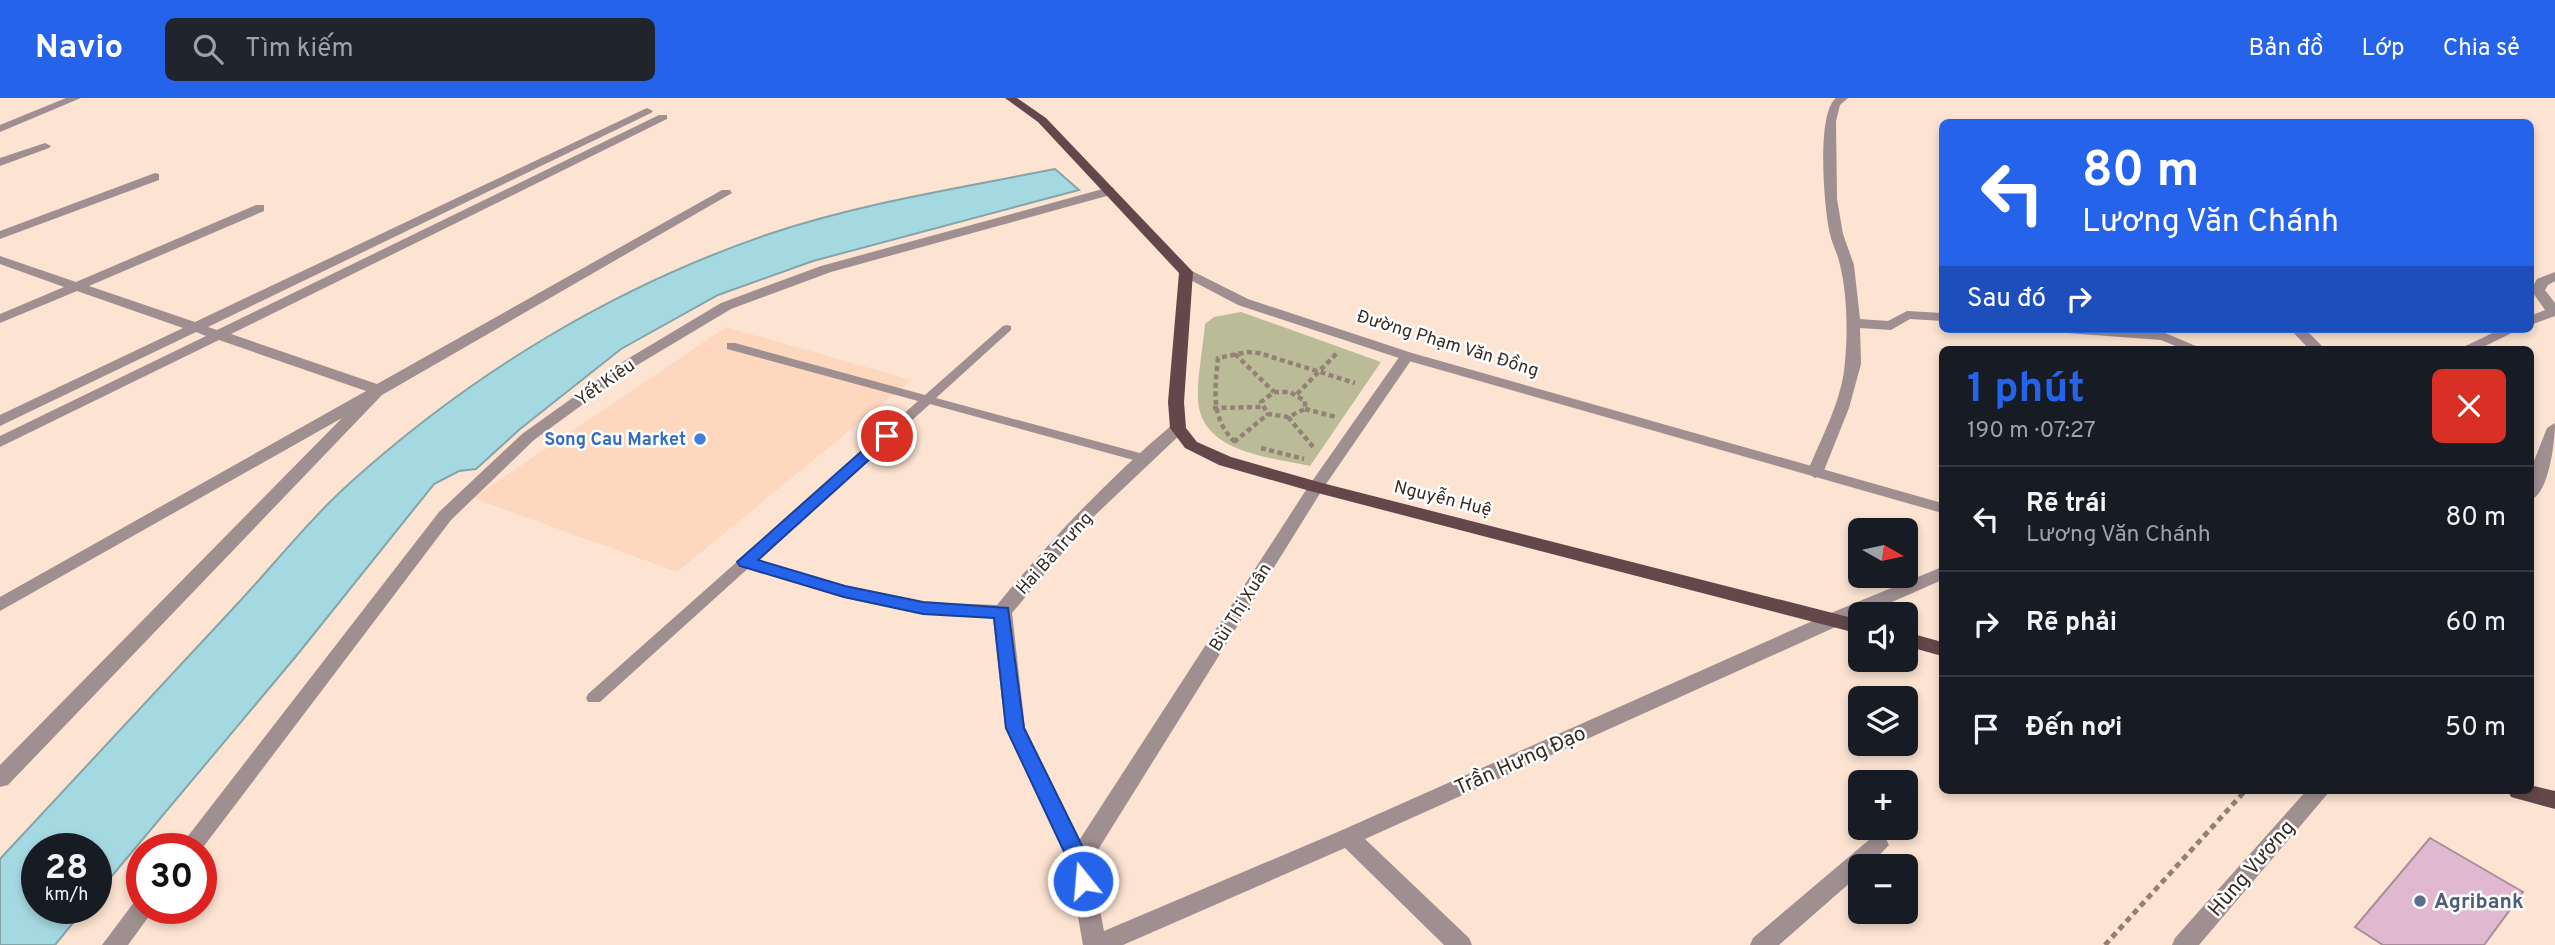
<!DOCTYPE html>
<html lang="vi">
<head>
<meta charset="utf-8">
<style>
	:root { --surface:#171b24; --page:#20242c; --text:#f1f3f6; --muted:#9ea1a6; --line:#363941; --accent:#2563eb }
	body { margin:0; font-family:Overpass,sans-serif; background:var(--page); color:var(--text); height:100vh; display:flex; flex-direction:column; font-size:26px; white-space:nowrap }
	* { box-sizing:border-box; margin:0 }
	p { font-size:23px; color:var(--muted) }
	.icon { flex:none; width:38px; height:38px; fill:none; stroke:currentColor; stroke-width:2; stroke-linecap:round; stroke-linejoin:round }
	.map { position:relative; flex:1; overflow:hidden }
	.drawer { position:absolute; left:1939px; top:248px; width:595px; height:448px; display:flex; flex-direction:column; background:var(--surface); border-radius:10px; box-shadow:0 4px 10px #0003 }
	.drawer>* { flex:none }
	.guide { position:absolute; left:1939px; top:21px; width:595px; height:214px; border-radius:10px; box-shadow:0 4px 10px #0003; background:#2563eb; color:#fff; overflow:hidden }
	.needle { width:46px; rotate:99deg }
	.controls { position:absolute; left:1848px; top:420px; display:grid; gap:14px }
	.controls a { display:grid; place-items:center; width:70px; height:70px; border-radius:10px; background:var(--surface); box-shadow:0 4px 10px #0003; font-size:35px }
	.speed { position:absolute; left:21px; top:735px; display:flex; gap:14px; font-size:35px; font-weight:700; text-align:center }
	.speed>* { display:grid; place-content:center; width:91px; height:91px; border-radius:50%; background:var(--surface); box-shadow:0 4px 10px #0003; line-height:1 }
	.speed small { font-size:18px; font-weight:400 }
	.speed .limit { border:10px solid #d22; background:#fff; color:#111 }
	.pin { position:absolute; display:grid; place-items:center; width:60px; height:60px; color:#fff; margin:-30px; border:4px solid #fff; border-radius:50%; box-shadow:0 2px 7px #0007 }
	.me { position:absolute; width:77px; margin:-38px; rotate:343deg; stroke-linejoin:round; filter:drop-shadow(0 0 5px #0008) }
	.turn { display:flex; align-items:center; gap:24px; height:147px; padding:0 28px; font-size:32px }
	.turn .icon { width:91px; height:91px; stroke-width:2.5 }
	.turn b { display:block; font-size:49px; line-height:60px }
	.then { display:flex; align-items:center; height:66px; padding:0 28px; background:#0003; gap:14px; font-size:26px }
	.round { display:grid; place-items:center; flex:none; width:74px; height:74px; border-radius:10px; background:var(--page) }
	.head { display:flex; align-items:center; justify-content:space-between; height:119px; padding:0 28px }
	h1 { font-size:42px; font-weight:700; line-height:52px; color:var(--accent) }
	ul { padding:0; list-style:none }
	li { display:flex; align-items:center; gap:21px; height:105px; padding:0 28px; border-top:2px solid var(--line) }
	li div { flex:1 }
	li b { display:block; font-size:26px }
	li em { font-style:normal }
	header { display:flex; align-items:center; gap:42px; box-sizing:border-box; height:98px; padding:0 35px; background:var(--accent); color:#fff }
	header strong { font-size:33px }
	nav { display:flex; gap:38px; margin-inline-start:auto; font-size:24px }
	.search { width:490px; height:63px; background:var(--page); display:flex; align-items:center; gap:18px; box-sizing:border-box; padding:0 24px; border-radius:10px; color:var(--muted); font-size:26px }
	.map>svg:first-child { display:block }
</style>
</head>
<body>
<header>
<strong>Navio</strong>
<div class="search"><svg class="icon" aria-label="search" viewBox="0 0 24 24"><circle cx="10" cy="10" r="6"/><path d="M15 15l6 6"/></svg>Tìm kiếm</div>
<nav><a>Bản đồ</a><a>Lớp</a><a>Chia sẻ</a></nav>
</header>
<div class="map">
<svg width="2555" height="847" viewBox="0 0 2555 847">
	<rect width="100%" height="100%" fill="#fce3d2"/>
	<path fill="#fed8be" d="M726,229L911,282L677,474L473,400Z"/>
	<path fill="#b9bc97" d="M1241,214L1381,264L1310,368C1270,359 1201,355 1198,302C1197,278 1203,251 1205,226L1214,219Z"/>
	<path fill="#a5d9e1" stroke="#84a5a8" stroke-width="2" d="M1055,71L1079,92L813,163L718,197L621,251L520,331L476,371L459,373L434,386L297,557L96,797V751H37V810H85L55,847H0V761C80,675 160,589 240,503C276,464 311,420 351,384C472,275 614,189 769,136C861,105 960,90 1055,71Z"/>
	<path fill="#e0b9d0" stroke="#ab8c9e" stroke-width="2" d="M2430,740L2523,794L2484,847H2383L2355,829Z"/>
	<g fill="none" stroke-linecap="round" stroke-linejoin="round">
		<g stroke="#938175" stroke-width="4.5" stroke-dasharray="5 3.5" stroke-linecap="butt">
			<path d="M1235,256L1274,294"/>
			<path d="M1274,294H1290L1305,303V311L1288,319L1268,316L1261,304Z"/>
			<path d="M1297,296L1337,255"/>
			<path d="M1213,310L1261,309"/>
			<path d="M1305,311L1336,319"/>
			<path d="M1288,319L1314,350"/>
			<path d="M1234,344L1268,316"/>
			<path d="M1235,344C1210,320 1215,292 1218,260L1247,254L1259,255L1355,285"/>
			<path d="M1261,350L1304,361"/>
		</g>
		<path stroke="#938175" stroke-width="5" stroke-dasharray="6 4.5" stroke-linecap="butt" d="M2105,847L2245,693"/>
		<path fill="#a08f90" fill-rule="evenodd" d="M1007,227L1011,228V232L936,300L1147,357L1149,360L1147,363H1137L930,306L600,604H588L586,600L588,596L918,303L727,251V245H735L925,297L1003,228Z"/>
		<g fill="#a08f90" fill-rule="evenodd">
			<path d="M66,0H81L0,34V27Z"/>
			<path d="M1836,0H1848L1840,7L1836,23L1837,101L1843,136L1854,167L1860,221L1888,223L1907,213L1942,215V223L1910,221L1891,232L1860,230L1861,266L1849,310L1823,375L1815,380L1807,375C1821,340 1843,301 1845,263C1848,233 1847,196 1840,167C1838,156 1832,146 1830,136C1824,111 1816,15 1836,0Z"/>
			<path d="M647,10L653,13L651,15L208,229L217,232L659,17H667V21L231,236L377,286L722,92H730L732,95L382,297L8,687L0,689V667L342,320L0,513V499L366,293L219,242L0,349V338L206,238L196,234L0,328V317L183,230L77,193L0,225V216L64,189L0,166V158L76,184L256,107H264V113L89,188L195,224Z"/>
			<path d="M45,45L51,48L49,50L0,68V60Z"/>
			<path d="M155,75L159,76V82L0,141V133Z"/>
			<path d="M1110,89L1114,90V96L831,174L731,211L634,269L534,342L451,422L201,752L178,751L439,414L522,336L624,263L721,205L821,168Z"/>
			<path d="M2060,231L2163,234L2205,252H2185L2161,242L2067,235Z"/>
			<path d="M2290,231H2305L2326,252H2310Z"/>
			<path d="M1407,254L1414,258L1324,389L1091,763L1104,833L1340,733L1826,517H1840L1843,522L1840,527L1365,741L1469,840L1472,847H1444L1345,750L1123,847H1083L1068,762L1005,630L993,520L923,516L844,500L740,468L737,464L746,458L846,488L923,504L997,507C1050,442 1108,381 1172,327H1184L1186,330L1184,333L1091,421L1012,515L1025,630L1080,741L1308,389L1402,255Z"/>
			<path d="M2306,693H2330L2199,847H2172L2175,840Z"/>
			<path d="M1878,738L1886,741L1889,747L1869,768H1860V776L1779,847H1750L1753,840L1870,741Z"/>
			<path d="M142,800V810H155L128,847H102L135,803Z"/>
		</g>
		<g fill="#a08f90" fill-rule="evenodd">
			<path d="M1186,170L1248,201L1412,255L1942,405V415L1402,261L1238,207L1181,177V171Z"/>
			<path d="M2555,174V183L2548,187L2545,192L2555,205V218L2530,227V218L2545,212L2531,192L2537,181Z"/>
			<path d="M2501,231H2520L2477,252H2457Z"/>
			<path d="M2555,325C2555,342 2549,397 2530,402V373L2547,330Z"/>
			<path d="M1942,469V482L1840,527H1826L1823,522L1826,517Z"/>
		</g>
		<g fill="#63474a" fill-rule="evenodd">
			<path d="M1005,0H1017L1046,20L1193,174L1184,304L1186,330L1197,344L1231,359L1322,385L1860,522V536L1310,393L1219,367L1185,350L1170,330L1168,304L1179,175L1038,24Z"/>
			<path d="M1906,534L1942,544V558L1906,548Z"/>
			<path d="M2530,687L2555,693V711L2511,699L2508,693H2530Z"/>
		</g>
	</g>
	<path fill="#2563eb" stroke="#184099" stroke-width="2" d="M887,333L895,338L892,341L758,462L845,488L923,504L1008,510L1024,630L1089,762L1093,783L1090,790L1083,792L1075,790L1068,762L1006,630L994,520L923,516L844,499L740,468L737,464L882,335Z"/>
	<circle fill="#3f7fe0" stroke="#fff" stroke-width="2.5" cx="700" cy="341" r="7"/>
	<circle fill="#5c6f8a" stroke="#fff" stroke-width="2.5" cx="2420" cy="803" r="7"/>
	<g text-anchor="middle" stroke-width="5" stroke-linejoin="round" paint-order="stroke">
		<g font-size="18" fill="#382c24" stroke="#fff">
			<text transform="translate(1448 245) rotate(17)" y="6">Đường Phạm Văn Đồng</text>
			<text transform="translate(605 284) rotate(-35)" y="6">Yết Kiêu</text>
			<text transform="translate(1443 400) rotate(14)" y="6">Nguyễn Huệ</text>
			<text transform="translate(1054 455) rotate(-48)" y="6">Hai Bà Trưng</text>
			<text transform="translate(1240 509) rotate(-58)" y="6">Bùi Thị Xuân</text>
		</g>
		<g font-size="18" font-weight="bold" fill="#366cbe" stroke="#fff" text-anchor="end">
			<text x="686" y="347">Song Cau Market</text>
		</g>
		<g font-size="21" fill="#382c24" stroke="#fff">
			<text transform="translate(1520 662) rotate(-24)" y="7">Trần Hưng Đạo</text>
			<text transform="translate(2251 770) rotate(-49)" y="7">Hùng Vương</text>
		</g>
		<g font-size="21" font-weight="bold" fill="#4e5e75" stroke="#fff" text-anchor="start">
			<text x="2434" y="810">Agribank</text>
		</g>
	</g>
</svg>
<div class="controls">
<a><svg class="needle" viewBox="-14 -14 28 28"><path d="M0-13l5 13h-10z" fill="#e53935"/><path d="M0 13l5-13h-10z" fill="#9ea1a6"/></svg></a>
<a><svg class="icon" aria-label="sound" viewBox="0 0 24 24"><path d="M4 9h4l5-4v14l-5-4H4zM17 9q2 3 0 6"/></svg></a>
<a><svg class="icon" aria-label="layers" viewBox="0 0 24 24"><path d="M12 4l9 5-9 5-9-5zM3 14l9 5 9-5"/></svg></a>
<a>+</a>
<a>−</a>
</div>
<div class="speed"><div>28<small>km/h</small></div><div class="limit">30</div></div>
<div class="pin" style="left:887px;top:338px;background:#d93025"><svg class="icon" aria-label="arrive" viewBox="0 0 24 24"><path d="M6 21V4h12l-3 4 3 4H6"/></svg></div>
<svg class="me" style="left:1083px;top:783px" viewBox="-20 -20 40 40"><circle r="17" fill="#2563eb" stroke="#fff" stroke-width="3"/><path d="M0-11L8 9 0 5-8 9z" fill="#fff"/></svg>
<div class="guide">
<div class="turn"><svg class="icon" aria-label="left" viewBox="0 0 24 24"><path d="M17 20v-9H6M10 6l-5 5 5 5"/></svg><div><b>80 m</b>Lương Văn Chánh</div></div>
<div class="then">Sau đó<svg class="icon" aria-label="right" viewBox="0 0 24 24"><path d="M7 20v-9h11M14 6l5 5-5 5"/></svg></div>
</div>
<section class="drawer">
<div class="head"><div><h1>1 phút</h1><p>190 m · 07:27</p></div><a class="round" style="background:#d93025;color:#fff"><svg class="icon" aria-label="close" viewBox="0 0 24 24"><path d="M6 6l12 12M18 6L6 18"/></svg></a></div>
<ul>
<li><svg class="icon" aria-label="left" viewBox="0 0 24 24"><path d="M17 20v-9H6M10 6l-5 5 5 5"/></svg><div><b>Rẽ trái</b><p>Lương Văn Chánh</p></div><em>80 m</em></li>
<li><svg class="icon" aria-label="right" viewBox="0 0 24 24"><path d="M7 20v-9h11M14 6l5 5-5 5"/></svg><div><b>Rẽ phải</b></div><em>60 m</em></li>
<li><svg class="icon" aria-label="arrive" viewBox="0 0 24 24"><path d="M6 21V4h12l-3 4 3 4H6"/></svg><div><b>Đến nơi</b></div><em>50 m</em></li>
</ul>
</section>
</div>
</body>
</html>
